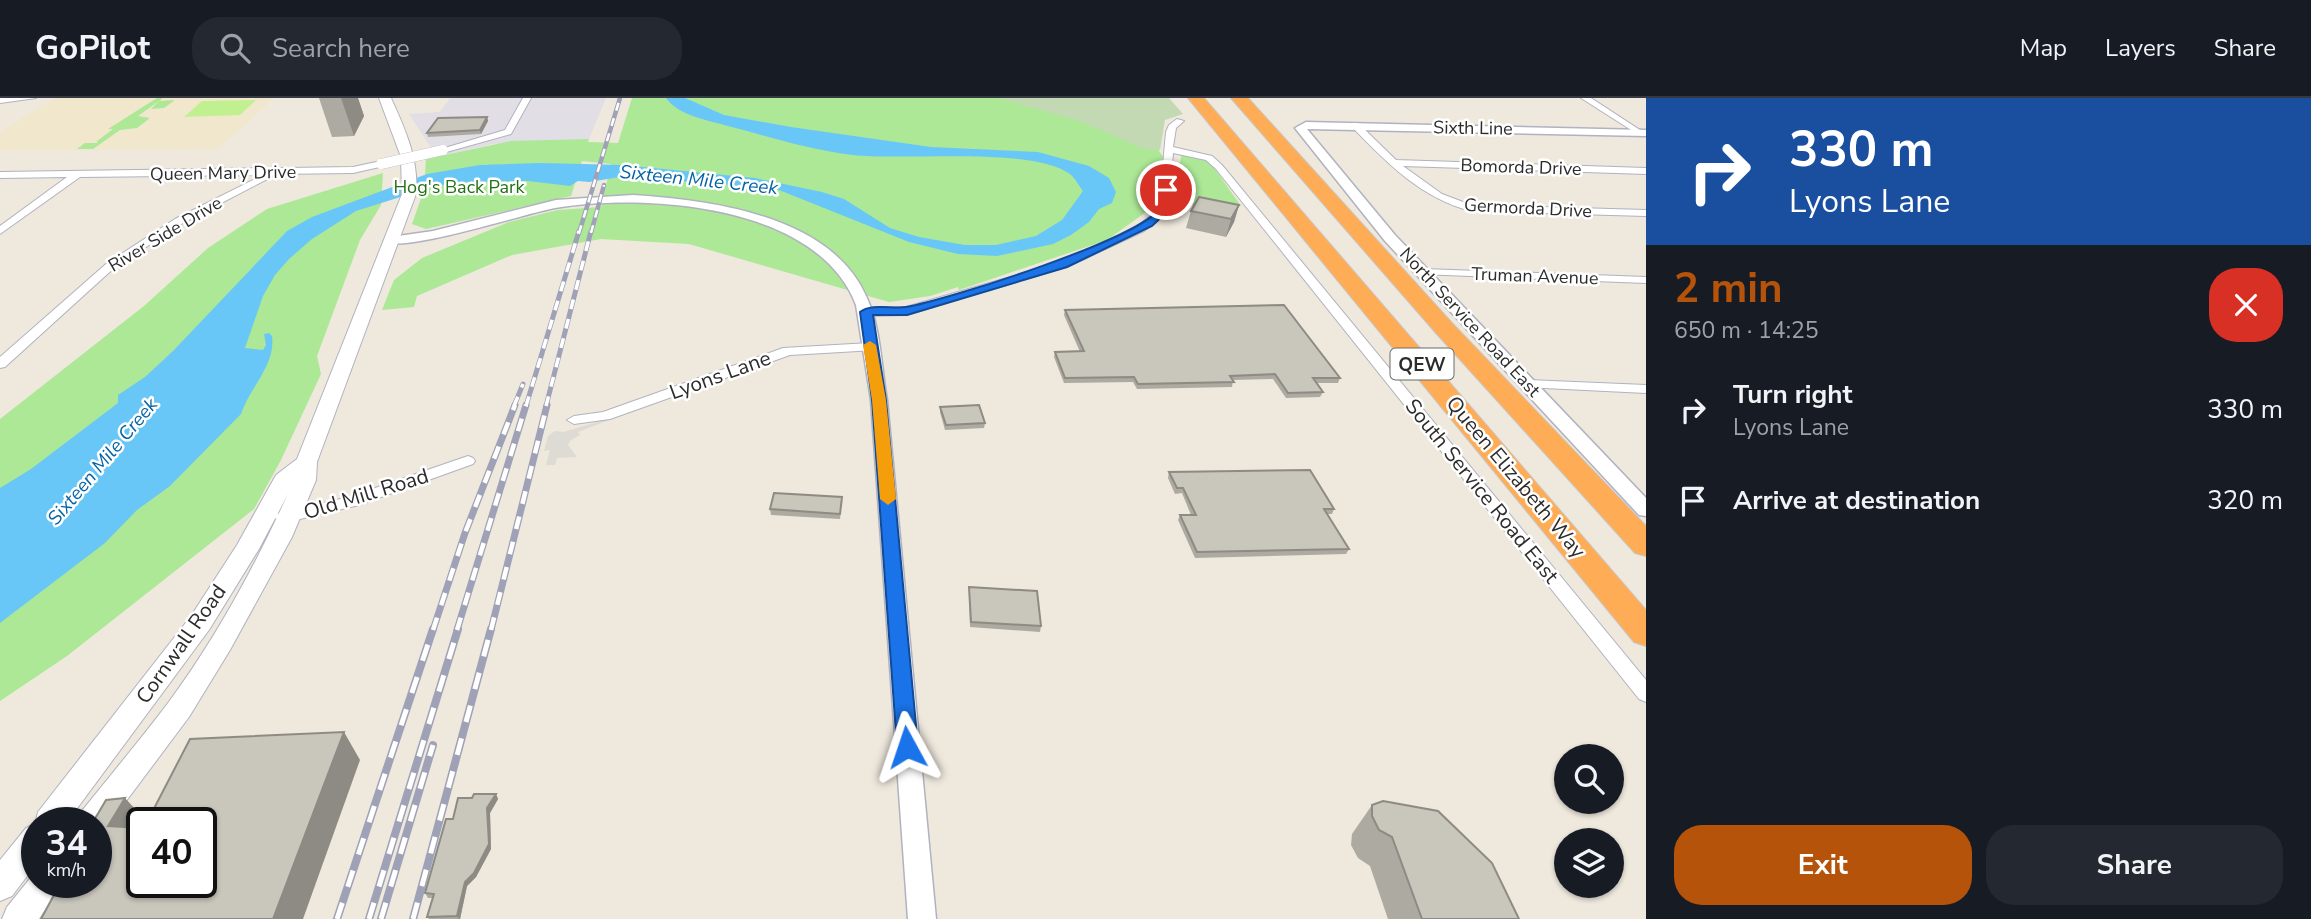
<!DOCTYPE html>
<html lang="en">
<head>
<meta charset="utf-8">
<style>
	:root { --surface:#171b24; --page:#242831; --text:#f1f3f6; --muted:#9ea1a6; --line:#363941; --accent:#b45309 }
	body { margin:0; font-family:"Nunito Sans",sans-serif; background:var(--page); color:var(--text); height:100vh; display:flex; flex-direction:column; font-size:26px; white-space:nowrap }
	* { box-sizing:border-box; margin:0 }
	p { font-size:23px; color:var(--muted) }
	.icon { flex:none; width:38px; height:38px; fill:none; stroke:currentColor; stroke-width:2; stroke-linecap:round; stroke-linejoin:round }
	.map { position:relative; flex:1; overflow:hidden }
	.panel { display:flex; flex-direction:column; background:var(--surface); width:665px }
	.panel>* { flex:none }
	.top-card { background:#1a4fa0; color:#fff; overflow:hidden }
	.controls { position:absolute; left:1554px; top:646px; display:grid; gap:14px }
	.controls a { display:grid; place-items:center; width:70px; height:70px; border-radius:50%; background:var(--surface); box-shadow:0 2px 5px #0004; font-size:35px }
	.speed { position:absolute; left:21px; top:709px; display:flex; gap:14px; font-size:35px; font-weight:700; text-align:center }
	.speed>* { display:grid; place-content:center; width:91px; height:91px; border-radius:50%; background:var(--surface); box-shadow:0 2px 5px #0004; line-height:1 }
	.speed small { font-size:18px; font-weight:400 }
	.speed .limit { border:4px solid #111; border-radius:10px; background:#fff; color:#111 }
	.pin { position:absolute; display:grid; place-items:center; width:60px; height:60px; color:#fff; margin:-30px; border:4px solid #fff; border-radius:50%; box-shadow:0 2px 7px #0007 }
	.me { position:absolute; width:77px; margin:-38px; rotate:355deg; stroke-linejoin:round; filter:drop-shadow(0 0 5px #0008) }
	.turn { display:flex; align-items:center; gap:24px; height:147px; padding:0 28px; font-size:32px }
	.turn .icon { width:91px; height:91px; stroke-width:2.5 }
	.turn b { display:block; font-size:49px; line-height:60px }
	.round { display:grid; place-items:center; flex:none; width:74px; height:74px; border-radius:28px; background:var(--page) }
	.overview { display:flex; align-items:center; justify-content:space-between; height:119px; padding:0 28px }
	h1 { font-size:42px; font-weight:700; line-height:52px; color:var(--accent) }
	.cta { display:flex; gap:14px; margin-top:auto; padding:14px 28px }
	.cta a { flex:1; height:80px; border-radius:28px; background:var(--accent); color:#fff; font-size:28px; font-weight:700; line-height:80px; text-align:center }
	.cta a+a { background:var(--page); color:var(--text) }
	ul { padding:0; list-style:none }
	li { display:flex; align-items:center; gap:21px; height:91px; padding:0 28px }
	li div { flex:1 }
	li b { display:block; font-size:26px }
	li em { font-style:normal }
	header { display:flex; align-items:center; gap:42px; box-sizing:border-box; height:98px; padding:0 35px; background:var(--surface); border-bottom:2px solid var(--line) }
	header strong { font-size:33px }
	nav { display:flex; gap:38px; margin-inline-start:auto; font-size:24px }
	.search { width:490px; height:63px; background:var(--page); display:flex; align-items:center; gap:18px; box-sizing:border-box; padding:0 24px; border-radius:28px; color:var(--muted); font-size:26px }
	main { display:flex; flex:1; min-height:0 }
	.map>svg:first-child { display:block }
</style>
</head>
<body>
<header>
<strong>GoPilot</strong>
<div class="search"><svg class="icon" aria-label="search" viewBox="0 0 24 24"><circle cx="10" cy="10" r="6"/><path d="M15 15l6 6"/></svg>Search here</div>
<nav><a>Map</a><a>Layers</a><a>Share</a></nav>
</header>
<main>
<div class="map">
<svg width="1646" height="821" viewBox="0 0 1646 821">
	<rect width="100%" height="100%" fill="#eee8dd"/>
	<path fill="#e1dee6" d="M450,0H606L589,41L493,46L437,59L409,16L440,14Z"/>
	<path fill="#f1e7cc" d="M55,0H274L218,51L0,53V34Z"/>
	<g fill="#ace896">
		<path d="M157,0H162L160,3L175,2L164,10L151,11L159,3L138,18L150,20L137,30L120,32L93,51H77L85,45H99L96,44L113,31H108Z"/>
		<path d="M632,0H1167L1153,43L1163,59L1146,114L1107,142L959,192L958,189L930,198L889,204L689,146L601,141L512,157L417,198L414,209L382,212L394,182L422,160L509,124L558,112L601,109L611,66L582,63L571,98L426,131L412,126L424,92L426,61L511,43L589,41L588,44L618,45Z"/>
		<path d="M1182,55L1210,64L1241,108L1171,107Z"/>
		<path d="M383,75L381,107L360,142L317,258L321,276L281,362L254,411L67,558L0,603V321L144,208L208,150L267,111Z"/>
	</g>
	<path fill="#c3d9b3" d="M999,0H1169L1183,16L1165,22L1160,52L1144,51L1085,25Z"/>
	<path fill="#c1f091" d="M256,2L240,17L184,19L202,3Z"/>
	<path fill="#dedbd4" d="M630,314L578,334L580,337L571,342L568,347L577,359L557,360L555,367H546L550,352L544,353L548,338L555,333L564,334Z"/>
	<path fill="#69c7f7" d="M666,0H685L724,17L791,29L931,49L1038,54L1089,68L1109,80L1116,94L1112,105L1099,111L1089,124L1071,137L1053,146L997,158L958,156L909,144L774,90L620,79L589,84L578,83L570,88L528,83L457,84L432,89L356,113L312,141L289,161L275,177L263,198L245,250L263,252L266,247L264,236L269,235L272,238C276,267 250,289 241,316L170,388L137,412L105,445L0,525V390L31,371L118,305V297L145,279L173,253L287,133L312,119L427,76L480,67L541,65L623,67L755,80L822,94L844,101L890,130L919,139L965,147H996L1036,138L1062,122L1083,93C1079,88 1075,80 1070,76C1033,48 904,63 853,57C810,52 770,39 728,28C708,22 679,18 666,0Z"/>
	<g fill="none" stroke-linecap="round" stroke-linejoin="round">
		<defs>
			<g id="minor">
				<path d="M0,0H36L0,5Z"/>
				<path d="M523,0H531L511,36L443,55L438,52L505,32Z"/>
				<path d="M1581,0H1591L1646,36L1639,37Z"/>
				<path d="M1177,21L1184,23L1176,30L1173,49L1212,58L1222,67L1646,582V604L1639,601L1216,71L1206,62L1173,55L1168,114L1144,133L1067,169L907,217L866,218L860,214L866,210L906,209L1059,165L1136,129L1159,111L1166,34L1169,27Z"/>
				<path d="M1352,25H1358L1396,62L1646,70V76L1403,68L1442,96L1471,107L1646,112V118L1471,113C1421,100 1387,65 1352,29Z"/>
				<path d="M381,63L386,66L384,68L353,75L277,76L183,125L114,170L5,269L0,270V259L106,166L175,121L263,77L80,79L0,136V128L67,79L0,80V74L353,69Z"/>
				<path d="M1424,171L1646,179V185L1420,176V172Z"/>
				<path d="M870,245L875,246V252L790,257L610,321L574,326L567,322L574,318L603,314L783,250Z"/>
				<path d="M1528,282L1646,287V295L1523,289L1521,286L1523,283Z"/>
				<path d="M468,358L473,360L475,363L473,366L359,407L283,425L275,420L277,416L349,399Z"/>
			</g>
			<g id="tertiary">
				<path d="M1306,24L1646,32V38L1307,31L1395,137L1646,400V418L1639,417L1385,143L1295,30Z"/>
				<path d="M633,97C710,102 830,117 866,198C881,229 881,268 887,302L936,821H908L871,302L856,207C818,106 645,95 555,110C527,115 400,156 384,143L391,139L433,133L556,102Z"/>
			</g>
			<g id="secondary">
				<path d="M379,0H391C405,31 419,61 416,96L317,364L316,382L292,439L230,552L189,619L103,734L96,736V724H77L81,714C110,678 140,642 168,605C215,542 255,468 288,396L259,451L209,532L67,724H37V765L12,798L0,803V762L26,730L35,726L38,714L191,518L237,447L276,377L297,361L402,96L401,59Z"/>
				<path d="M36,773L37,784H63L39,821H2L7,809Z"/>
			</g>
			<g id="motorway">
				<path d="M1188,0H1204L1646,512V548L1634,544Z"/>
				<path d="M1231,0H1248L1452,225L1646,428V458L1635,455L1436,235Z"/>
			</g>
		</defs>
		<use href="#minor" stroke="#b1b2c0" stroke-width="2"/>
		<use href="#tertiary" stroke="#b1b2c0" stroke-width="3"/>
		<use href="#secondary" stroke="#b1b2c0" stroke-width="2"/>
		<use href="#motorway" stroke="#c8c8c8" stroke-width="2"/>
		<use href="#minor" fill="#fff" fill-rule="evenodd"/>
		<use href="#tertiary" fill="#fff" fill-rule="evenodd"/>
		<use href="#secondary" fill="#fff" fill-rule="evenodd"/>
		<use href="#motorway" fill="#ffac57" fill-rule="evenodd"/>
		<defs>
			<g id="rail-far3">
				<path d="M579,135L620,0"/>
				<path d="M591,135L604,87"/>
			</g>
			<g id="rail-far2">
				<path d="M514,308L523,286"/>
				<path d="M526,308L579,133"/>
				<path d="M546,308L591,133"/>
			</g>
			<g id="rail-far1">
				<path d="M433,532L465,435L515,307"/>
				<path d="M457,532L526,307"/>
				<path d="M491,532L547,307"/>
			</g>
			<g id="rail">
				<path d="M337,821L433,531"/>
				<path d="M369,821L458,531"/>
				<path d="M381,821L433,647"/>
				<path d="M413,821L491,531"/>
			</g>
		</defs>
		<use href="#rail-far3" stroke="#9fa1b7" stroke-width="4.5"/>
		<use href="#rail-far2" stroke="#9fa1b7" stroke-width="5"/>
		<use href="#rail-far1" stroke="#9fa1b7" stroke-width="7"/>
		<use href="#rail" stroke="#9fa1b7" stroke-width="8"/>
		<use href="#rail-far3" stroke="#fff" stroke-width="2.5" stroke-dasharray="8" stroke-linecap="butt"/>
		<use href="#rail-far2" stroke="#fff" stroke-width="3.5" stroke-dasharray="10" stroke-linecap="butt"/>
		<use href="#rail-far1" stroke="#fff" stroke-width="4.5" stroke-dasharray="13" stroke-linecap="butt"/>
		<use href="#rail" stroke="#fff" stroke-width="5" stroke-dasharray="17" stroke-linecap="butt"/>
		<defs>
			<path id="minor-bridge" d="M381,66L443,52"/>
		</defs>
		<use href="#minor-bridge" stroke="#b1b2c0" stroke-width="11" stroke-linecap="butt"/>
		<use href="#minor-bridge" stroke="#fff" stroke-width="10"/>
	</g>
	<g fill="#adaaa2">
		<path d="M319,0H358L364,18L354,38L332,39Z"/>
		<path d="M487,19L488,23L481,36L428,39L427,35Z"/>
		<path d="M1239,107L1234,124L1226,139L1186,130L1191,113Z"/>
		<path d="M1065,212L1340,280L1338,285H1316L1323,294L1320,299L1286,300L1273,281L1233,282L1232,289L1137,291L1133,284L1064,285L1054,259L1055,254H1080L1064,217Z"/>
		<path d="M940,309L985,325L984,330L945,332L940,314Z"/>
		<path d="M1169,374L1334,411L1332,416H1327L1349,451L1346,456L1195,460L1178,422L1180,417H1191L1182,395L1175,396L1168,380Z"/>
		<path d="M842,399L840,421L771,417L770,411Z"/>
		<path d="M969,489L1041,528L1040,534L970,529Z"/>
		<path d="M496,696L498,701L490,715L491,751L476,779L467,788L460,821H429L427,819L432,800H428L425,795L453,721L472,700Z"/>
		<path d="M1372,707L1519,821H1388L1370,768L1358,760L1351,747L1352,736Z"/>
	</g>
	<g fill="#8d8b84">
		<path d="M341,0H358L364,18L354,38Z"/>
		<path d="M487,19L488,23L481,36L480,32Z"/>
		<path d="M1239,107L1234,124L1226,139L1231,121Z"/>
		<path d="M344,634L360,662L303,821H273Z"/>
		<path d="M496,696L498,701L490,715L491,751L476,779L467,788L460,821H459L457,818L465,784L487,710Z"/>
		<path d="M125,700L147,724H142V742L108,728Z"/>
	</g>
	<g fill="#c9c6bc" stroke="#8d8b84" stroke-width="2">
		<path d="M487,19L480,32L427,35L438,20Z"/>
		<path d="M1199,99L1239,107L1231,121L1191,113Z"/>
		<path d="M1284,207L1340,280H1313L1323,294L1288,295L1275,276L1230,278L1234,284L1138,286L1134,279L1065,280L1055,254L1084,253L1065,212Z"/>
		<path d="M979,307L985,325L946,327L940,309Z"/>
		<path d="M1310,372L1334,411H1324L1349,451L1197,454L1180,417H1196L1183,390H1177L1169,374Z"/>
		<path d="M774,395L842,399L840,416L770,411Z"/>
		<path d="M969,489L1037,493L1041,528L971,524Z"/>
		<path d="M344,634L273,821H41L61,784H96V724H93L106,702L125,700L108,728L142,730V784H201V724H147L190,641Z"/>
		<path d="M474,696H496L487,710L489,746L474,775L465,784L457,818L427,819L434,796L425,795L446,721H453L458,700H472Z"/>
		<path d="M1383,703L1438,713L1492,765L1519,821H1422L1392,739L1379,732L1372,718V707Z"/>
	</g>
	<path fill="#1a73e8" stroke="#114b97" stroke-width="2" d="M1162,89L1171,92L1169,112L1152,128L1067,169L907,217H873L886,302L918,649L915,655L907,658L900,655L897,649L872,302L860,214C871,205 892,211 906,209C944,203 1146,139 1159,110C1162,105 1160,95 1162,89Z"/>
	<path fill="#f59e0b" d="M870,243L876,247L886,302L896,401L888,407L880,401L872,302L863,247Z"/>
	<g text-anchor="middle" stroke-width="5" stroke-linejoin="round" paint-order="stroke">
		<g font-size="18" fill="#2c2c2c" stroke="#fff">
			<text transform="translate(1473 30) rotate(1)" y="6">Sixth Line</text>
			<text transform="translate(1521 69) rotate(2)" y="6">Bomorda Drive</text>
			<text transform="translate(223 75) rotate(-1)" y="6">Queen Mary Drive</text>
			<text transform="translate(1528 110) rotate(3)" y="6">Germorda Drive</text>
			<text transform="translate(165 136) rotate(-31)" y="6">River Side Drive</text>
			<text transform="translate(1535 178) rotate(2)" y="6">Truman Avenue</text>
			<text transform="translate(1470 224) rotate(47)" y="6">North Service Road East</text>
		</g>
		<g font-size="18" fill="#226f15" stroke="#fff">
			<text x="459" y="95">Hog's Back Park</text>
		</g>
		<g font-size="19" font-style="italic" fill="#0464a7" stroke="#fff">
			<text transform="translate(699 81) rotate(6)" y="7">Sixteen Mile Creek</text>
			<text transform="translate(102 363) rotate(-50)" y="7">Sixteen Mile Creek</text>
		</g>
		<rect fill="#fff" stroke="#6b6b6b" stroke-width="2" x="1390.5" y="250.5" width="63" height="31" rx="5"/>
		<g font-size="19" font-weight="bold" fill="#2c2c2c">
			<text x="1422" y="273">QEW</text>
		</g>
		<g font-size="21" fill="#2c2c2c" stroke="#fff">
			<text transform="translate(720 277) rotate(-20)" y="7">Lyons Lane</text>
			<text transform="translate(1516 379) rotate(50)" y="7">Queen Elizabeth Way</text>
			<text transform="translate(1482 393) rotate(51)" y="7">South Service Road East</text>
			<text transform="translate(366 396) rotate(-17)" y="7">Old Mill Road</text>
			<text transform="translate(181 546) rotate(-55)" y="7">Cornwall Road</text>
		</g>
	</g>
</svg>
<div class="controls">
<a><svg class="icon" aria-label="search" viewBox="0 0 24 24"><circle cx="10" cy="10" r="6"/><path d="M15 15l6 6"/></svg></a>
<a><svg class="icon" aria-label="layers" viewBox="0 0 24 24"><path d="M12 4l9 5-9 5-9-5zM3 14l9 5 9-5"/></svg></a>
</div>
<div class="speed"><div>34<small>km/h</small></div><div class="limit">40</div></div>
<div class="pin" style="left:1166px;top:92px;background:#d93025"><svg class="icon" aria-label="arrive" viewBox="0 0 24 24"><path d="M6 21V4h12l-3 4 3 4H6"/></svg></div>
<svg class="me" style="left:907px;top:649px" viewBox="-20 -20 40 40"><path d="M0-17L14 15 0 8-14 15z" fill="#1a73e8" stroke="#fff" stroke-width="4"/></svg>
</div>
<section class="panel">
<div class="top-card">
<div class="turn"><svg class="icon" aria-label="right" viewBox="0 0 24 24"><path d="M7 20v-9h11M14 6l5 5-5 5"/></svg><div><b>330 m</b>Lyons Lane</div></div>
</div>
<div class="overview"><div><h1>2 min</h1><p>650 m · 14:25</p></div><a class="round" style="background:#d93025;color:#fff"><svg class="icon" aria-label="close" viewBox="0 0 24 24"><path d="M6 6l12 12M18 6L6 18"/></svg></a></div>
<ul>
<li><svg class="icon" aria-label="right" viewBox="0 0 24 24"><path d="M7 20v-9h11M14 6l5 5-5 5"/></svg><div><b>Turn right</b><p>Lyons Lane</p></div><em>330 m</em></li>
<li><svg class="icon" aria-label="arrive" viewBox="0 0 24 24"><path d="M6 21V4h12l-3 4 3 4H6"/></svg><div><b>Arrive at destination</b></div><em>320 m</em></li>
</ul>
<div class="cta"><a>Exit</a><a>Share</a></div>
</section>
</main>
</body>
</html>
